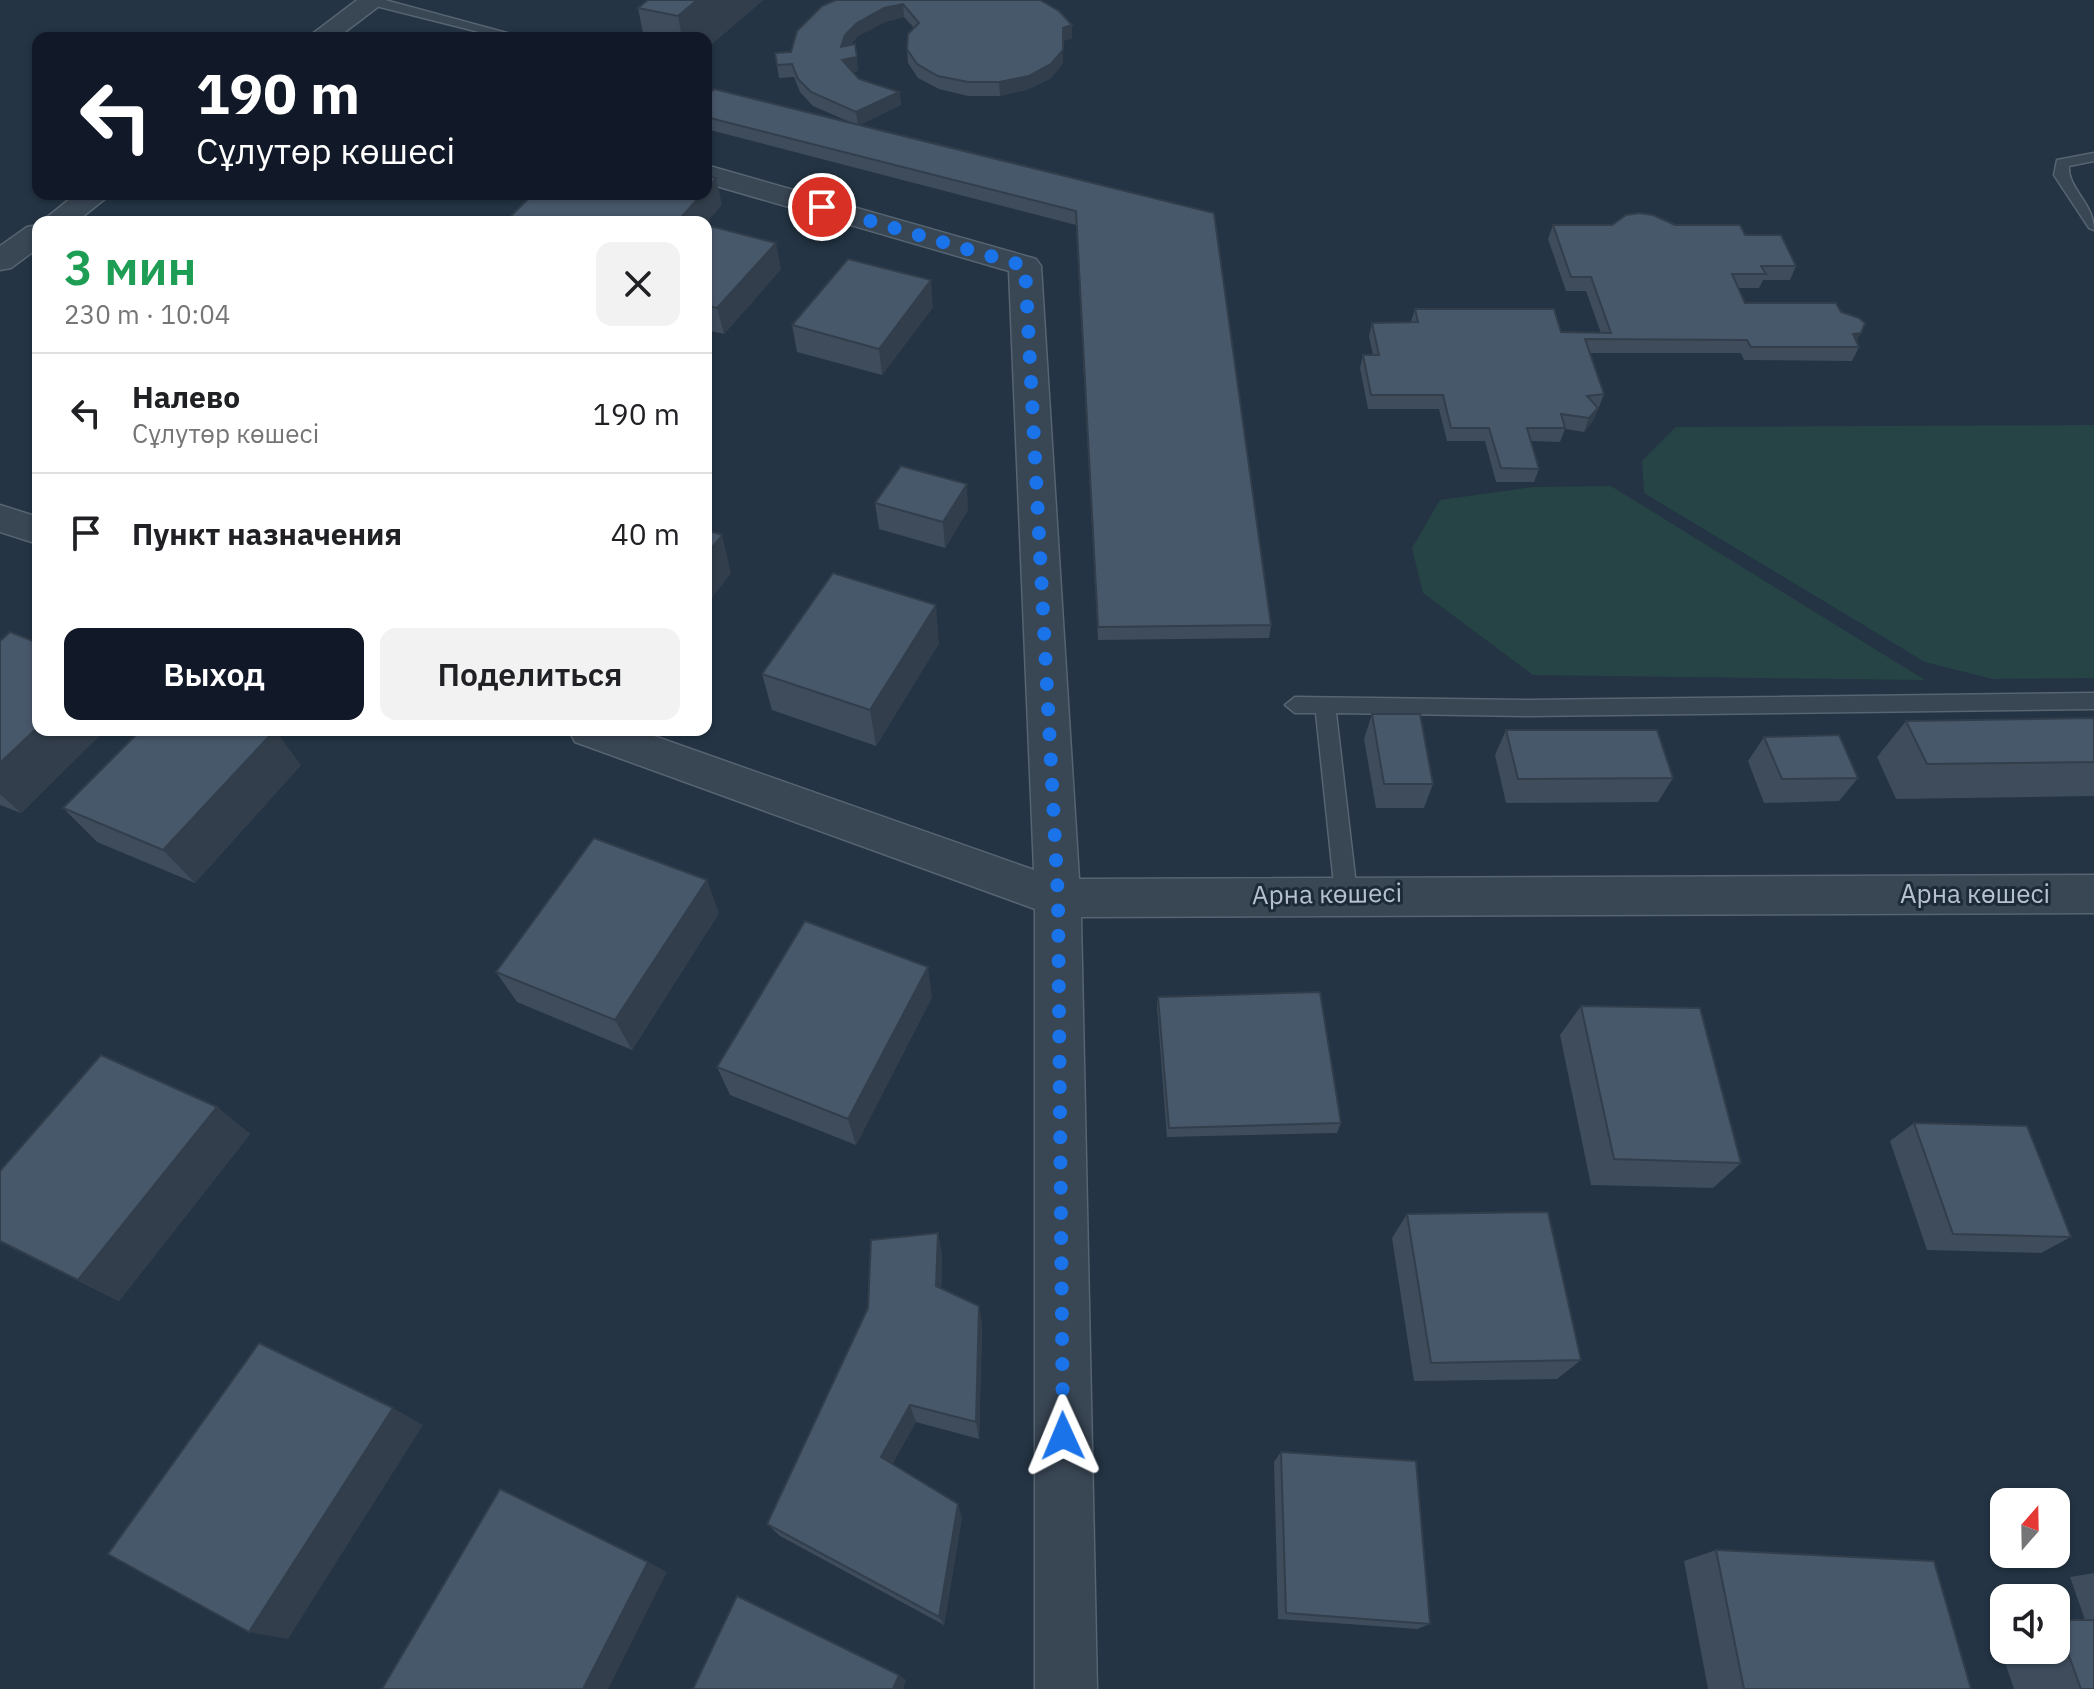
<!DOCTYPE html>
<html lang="ru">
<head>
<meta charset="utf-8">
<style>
	:root { --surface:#fff; --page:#f2f2f2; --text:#202124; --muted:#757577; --line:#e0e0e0; --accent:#111827 }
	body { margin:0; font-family:"IBM Plex Sans",sans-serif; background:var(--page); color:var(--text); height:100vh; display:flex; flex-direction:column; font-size:30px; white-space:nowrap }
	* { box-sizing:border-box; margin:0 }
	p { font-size:26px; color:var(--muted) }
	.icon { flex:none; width:44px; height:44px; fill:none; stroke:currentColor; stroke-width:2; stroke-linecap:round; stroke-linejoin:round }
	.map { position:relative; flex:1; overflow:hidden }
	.panel { position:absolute; left:32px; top:216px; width:680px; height:520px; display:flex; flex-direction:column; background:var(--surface); border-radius:16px; box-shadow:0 2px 6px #0004 }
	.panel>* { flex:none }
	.guide { position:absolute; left:32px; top:32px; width:680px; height:168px; border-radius:16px; box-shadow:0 2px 6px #0004; background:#111827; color:#fff; overflow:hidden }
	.needle { width:52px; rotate:20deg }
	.buttons { position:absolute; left:1990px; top:1488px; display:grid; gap:16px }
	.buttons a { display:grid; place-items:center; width:80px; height:80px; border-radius:16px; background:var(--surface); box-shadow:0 2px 6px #0004; font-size:40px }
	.pin { position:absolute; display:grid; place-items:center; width:68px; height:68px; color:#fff; margin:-34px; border:4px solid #fff; border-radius:50%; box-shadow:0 2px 8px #0007 }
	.me { position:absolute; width:88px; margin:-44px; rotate:359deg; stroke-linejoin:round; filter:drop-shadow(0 0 6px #0008) }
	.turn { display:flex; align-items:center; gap:28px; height:168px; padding:0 32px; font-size:36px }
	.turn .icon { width:104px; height:104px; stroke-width:2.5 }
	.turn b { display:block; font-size:56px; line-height:68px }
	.round { display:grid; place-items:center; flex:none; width:84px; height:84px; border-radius:16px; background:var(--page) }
	.summary { display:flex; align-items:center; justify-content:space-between; height:136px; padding:0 32px }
	h1 { font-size:48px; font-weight:600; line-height:60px; color:#1e9e55 }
	.cta { display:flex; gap:16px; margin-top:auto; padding:16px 32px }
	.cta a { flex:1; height:92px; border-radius:16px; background:var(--accent); color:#fff; font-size:32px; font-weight:600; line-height:92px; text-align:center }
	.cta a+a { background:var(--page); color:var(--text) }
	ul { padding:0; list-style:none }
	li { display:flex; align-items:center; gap:24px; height:120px; padding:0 32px; border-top:2px solid var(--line) }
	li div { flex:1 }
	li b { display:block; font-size:30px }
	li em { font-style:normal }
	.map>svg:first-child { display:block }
</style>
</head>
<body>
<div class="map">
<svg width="2094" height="1689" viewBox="0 0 2094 1689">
	<rect width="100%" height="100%" fill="#243444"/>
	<g fill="#264445">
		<path d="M2094,425V678L1993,679L1925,662L1644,493L1642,461L1676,427Z"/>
		<path d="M1611,486L1925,680L1533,675L1423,593L1412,548L1440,500L1533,487Z"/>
	</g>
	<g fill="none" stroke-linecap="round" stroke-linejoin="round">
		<defs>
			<g id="lane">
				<path d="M367,0H385L526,38H503L368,4Z"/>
				<path d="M2094,153V161L2069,166C2067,188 2094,203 2094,230L2089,228L2054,175L2057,160Z"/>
				<path d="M2094,693V709L1528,716L1336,713L1357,894L1354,901L1346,904L1338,901L1335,894L1316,713H1295L1285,705L1295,697L1528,700Z"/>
			</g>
			<g id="street">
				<path d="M357,0H387L337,38H307Z"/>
				<path d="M706,165L1036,259L1041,266L1079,879L2094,875V913L1081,917L1097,1689H1035V909L575,742L569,730H637L1034,870L1009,271L706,183Z"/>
				<path d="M76,194H111L76,222H41Z"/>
				<path d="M38,225V248L11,268L0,270V246L27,227Z"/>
				<path d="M0,505L38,517V544L0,532Z"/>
			</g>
		</defs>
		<use href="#lane" stroke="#576471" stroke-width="3"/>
		<use href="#street" stroke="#576471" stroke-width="3"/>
		<use href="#lane" fill="#394654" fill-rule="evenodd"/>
		<use href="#street" fill="#394654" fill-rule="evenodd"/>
	</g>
	<g fill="#3e4c5c">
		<path d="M763,0L706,49V38H644L638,8Z"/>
		<path d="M1040,0L1072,38L1063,41V63L1051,78L1029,89L1000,96H968L939,89L918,78L908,63L907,49L914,28L904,17L885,22L858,36L849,46L858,71L853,72L859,79L899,92L901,105L859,125L1214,213L1271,625L1269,638L1098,640L1076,225L706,129V96L852,123L813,106L800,92L794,77L779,78L775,53L791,52L822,6Z"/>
		<path d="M706,225L781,269L724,334L706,330Z"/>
		<path d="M1553,225H1675L1745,235L1796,266L1790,280H1763L1759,288H1738L1745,303L1856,341L1859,347L1852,361L1744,360L1741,353H1590L1604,394L1599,407L1593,421L1584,432L1565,429L1560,442L1531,441L1539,469L1534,482H1496L1485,441H1447L1439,409H1368L1360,368L1363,355H1373L1369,336L1372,323L1411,322L1415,309L1561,332L1601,333L1586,291H1566L1548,239Z"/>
		<path d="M933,307L882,375L797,352L792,325Z"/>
		<path d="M875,503L968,510L945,548L879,529Z"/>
		<path d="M0,641L38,730H105L21,813L0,805Z"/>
		<path d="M939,643L876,746L772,710L762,674Z"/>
		<path d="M1372,714L1433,784L1424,808H1376L1364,739Z"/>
		<path d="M2094,718V796L1896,799L1877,757L1906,721Z"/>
		<path d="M1506,730L1673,778L1658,802L1506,803L1495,755Z"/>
		<path d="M1764,737L1858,778L1839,801L1764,803L1748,761Z"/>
		<path d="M301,765L195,883L97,842L63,808Z"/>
		<path d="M719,913L632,1050L517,1002L496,972Z"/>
		<path d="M932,997L856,1145L730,1095L717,1067Z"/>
		<path d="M1158,997L1341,1123L1337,1133L1167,1137L1157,1007Z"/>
		<path d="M1581,1006L1741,1163L1713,1188L1591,1185L1560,1035Z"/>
		<path d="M217,1107L250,1134L119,1301L0,1242V1171Z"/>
		<path d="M1914,1123L2071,1237L2041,1253L1927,1250L1890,1141Z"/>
		<path d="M1407,1214L1581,1360L1557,1379L1414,1381L1392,1238Z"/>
		<path d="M938,1233L942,1257L941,1288L979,1306L982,1326L979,1439L916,1422L892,1464L962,1517L944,1625L780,1536L767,1524Z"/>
		<path d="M1281,1452L1430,1624L1417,1629L1278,1619L1274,1462Z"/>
		<path d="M1716,1550L1971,1689H1708L1684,1561Z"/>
		<path d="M2094,1573V1689H2014L1994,1630L2004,1629V1650H2056V1620H2085L2070,1577Z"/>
	</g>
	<g fill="#323e4b">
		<path d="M697,0H763L706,49V38H682L678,16Z"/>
		<path d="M903,4L904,17L885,22L858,36L846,48L857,57L858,71L844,73L841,47L845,35L857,23L884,8Z"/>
		<path d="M1072,25V38L1062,41L1063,28Z"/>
		<path d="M1063,50V63L1051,78L1029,89L1000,96L999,82Z"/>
		<path d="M899,92L901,105L858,126L856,112Z"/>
		<path d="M716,178L722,205L706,223L677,222L702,194H706V190Z"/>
		<path d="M776,243L781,269L724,334L717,308Z"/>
		<path d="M931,280L933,307L882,375L879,349Z"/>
		<path d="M1861,333L1853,347V334Z"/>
		<path d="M1598,408L1593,421L1584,432L1589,418Z"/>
		<path d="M967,484L968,510L945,548L943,522Z"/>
		<path d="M722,535L731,573L706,606V555Z"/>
		<path d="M936,605L939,643L876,746L870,710Z"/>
		<path d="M38,727V730H105L21,813L0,794V763Z"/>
		<path d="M275,730L301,765L195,883L163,850Z"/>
		<path d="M707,880L719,913L632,1050L615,1020Z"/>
		<path d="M928,967L932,997L856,1145L848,1119Z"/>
		<path d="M217,1107L250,1134L119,1301L78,1280Z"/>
		<path d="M938,1233L942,1257L941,1307L936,1286Z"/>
		<path d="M979,1306L982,1326L979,1439L976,1422Z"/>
		<path d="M910,1405L916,1422L888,1472L881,1457Z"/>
		<path d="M393,1408L423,1425L288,1639L249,1632Z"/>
		<path d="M958,1504L962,1517L944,1625L939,1617Z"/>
		<path d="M648,1562L667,1572L608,1689H583Z"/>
		<path d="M899,1675L906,1680L903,1689H893Z"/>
	</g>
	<g fill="#48586b" stroke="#323e4b" stroke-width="2">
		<path d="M648,0H697L678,16L638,8Z"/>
		<path d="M836,0H1040L1059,11L1072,25L1063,28V50L1051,64L1029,76L999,82H968L938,76L917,64L907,49L908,34L919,23L903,4L884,8L857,23L845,35L841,47L855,44L857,57L842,60L859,79L899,92L856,112L811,92L798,79L792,64L777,65L775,53L791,52L797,31L822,6Z"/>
		<path d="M714,89L1214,213L1271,625L1098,627L1076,211L706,117V96Z"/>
		<path d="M706,176L716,178L706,190Z"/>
		<path d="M533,194H702L677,222H505Z"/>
		<path d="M1639,213L1653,215L1675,225H1740L1745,235H1781L1796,266H1761L1766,274H1732L1745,303H1836L1841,312L1859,318L1865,323L1861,333L1853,334L1859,347H1751L1747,340L1585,339L1604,394L1587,396L1598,408L1589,418L1561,414L1565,428H1527L1539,469L1501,468L1489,428H1451L1443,395H1371L1363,355H1379L1372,323L1418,322L1415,309H1554L1561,332L1611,333L1591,277H1571L1553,225H1612L1626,215Z"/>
		<path d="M706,225L776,243L717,308L706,305Z"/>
		<path d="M848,259L931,280L879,349L792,325Z"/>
		<path d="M901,466L967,484L943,522L875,503Z"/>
		<path d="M706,530L722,535L706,555Z"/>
		<path d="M833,573L936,605L870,710L762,674Z"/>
		<path d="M10,632L38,643V727L0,763V641Z"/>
		<path d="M1372,714H1420L1433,784H1384Z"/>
		<path d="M2094,718V762L1927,764L1906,721Z"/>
		<path d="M141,730H275L163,850L63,808Z"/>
		<path d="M1506,730H1657L1673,778L1518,779Z"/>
		<path d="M1839,735L1858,778L1782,779L1764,737Z"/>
		<path d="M594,838L707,880L615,1020L496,972Z"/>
		<path d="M805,921L928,967L848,1119L717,1067Z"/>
		<path d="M1320,992L1341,1123L1169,1128L1158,997Z"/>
		<path d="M1581,1006L1700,1008L1741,1163L1614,1159Z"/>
		<path d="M101,1055L217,1107L78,1280L0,1241V1171Z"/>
		<path d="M1914,1123L2027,1126L2071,1237L1953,1234Z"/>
		<path d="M1548,1212L1581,1360L1431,1363L1407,1214Z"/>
		<path d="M938,1233L936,1286L979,1306L976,1422L910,1405L881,1457L958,1504L939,1617L767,1524L868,1308L871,1240Z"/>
		<path d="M259,1343L393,1408L249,1632L108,1554Z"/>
		<path d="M1281,1452L1416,1461L1430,1624L1286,1613Z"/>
		<path d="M500,1489L648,1562L583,1689H382Z"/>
		<path d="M1716,1550L1934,1561L1971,1689H1744Z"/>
		<path d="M737,1596L899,1675L893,1689H693Z"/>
		<path d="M2056,1620H2094V1689H2081Z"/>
	</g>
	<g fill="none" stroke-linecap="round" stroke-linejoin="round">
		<path stroke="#1a73e8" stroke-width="14" stroke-dasharray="0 25.2" d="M822,207L1025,266L1058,898L1063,1436"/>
	</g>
	<g text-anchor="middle" stroke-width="6" stroke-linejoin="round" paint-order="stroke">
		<g font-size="26" fill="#b6c1cd" stroke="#1d2b39">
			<text transform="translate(1327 894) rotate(-1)" y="9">Арна көшесі</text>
			<text x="1975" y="903">Арна көшесі</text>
		</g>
	</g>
</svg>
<div class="buttons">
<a><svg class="needle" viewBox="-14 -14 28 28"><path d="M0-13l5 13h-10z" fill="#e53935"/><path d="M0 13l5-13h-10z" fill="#757577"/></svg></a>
<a><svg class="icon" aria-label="sound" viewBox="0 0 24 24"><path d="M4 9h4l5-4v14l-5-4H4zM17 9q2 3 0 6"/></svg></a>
</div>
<div class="pin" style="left:822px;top:207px;background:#d93025"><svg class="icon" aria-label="arrive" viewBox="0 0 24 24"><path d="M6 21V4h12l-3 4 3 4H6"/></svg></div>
<svg class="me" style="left:1063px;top:1436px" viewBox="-20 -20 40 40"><path d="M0-17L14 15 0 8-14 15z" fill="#1a73e8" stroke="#fff" stroke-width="4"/></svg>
<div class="guide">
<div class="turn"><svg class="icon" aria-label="left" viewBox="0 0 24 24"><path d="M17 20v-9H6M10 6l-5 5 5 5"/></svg><div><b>190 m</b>Сұлутөр көшесі</div></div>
</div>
<section class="panel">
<div class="summary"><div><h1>3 мин</h1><p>230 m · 10:04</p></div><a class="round"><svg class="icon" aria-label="close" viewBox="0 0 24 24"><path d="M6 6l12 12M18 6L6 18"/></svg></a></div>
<ul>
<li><svg class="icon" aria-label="left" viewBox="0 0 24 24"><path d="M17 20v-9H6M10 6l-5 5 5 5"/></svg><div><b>Налево</b><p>Сұлутөр көшесі</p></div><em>190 m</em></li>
<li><svg class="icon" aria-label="arrive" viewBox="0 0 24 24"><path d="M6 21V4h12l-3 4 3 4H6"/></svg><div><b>Пункт назначения</b></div><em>40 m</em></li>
</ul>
<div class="cta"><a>Выход</a><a>Поделиться</a></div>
</section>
</div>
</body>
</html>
